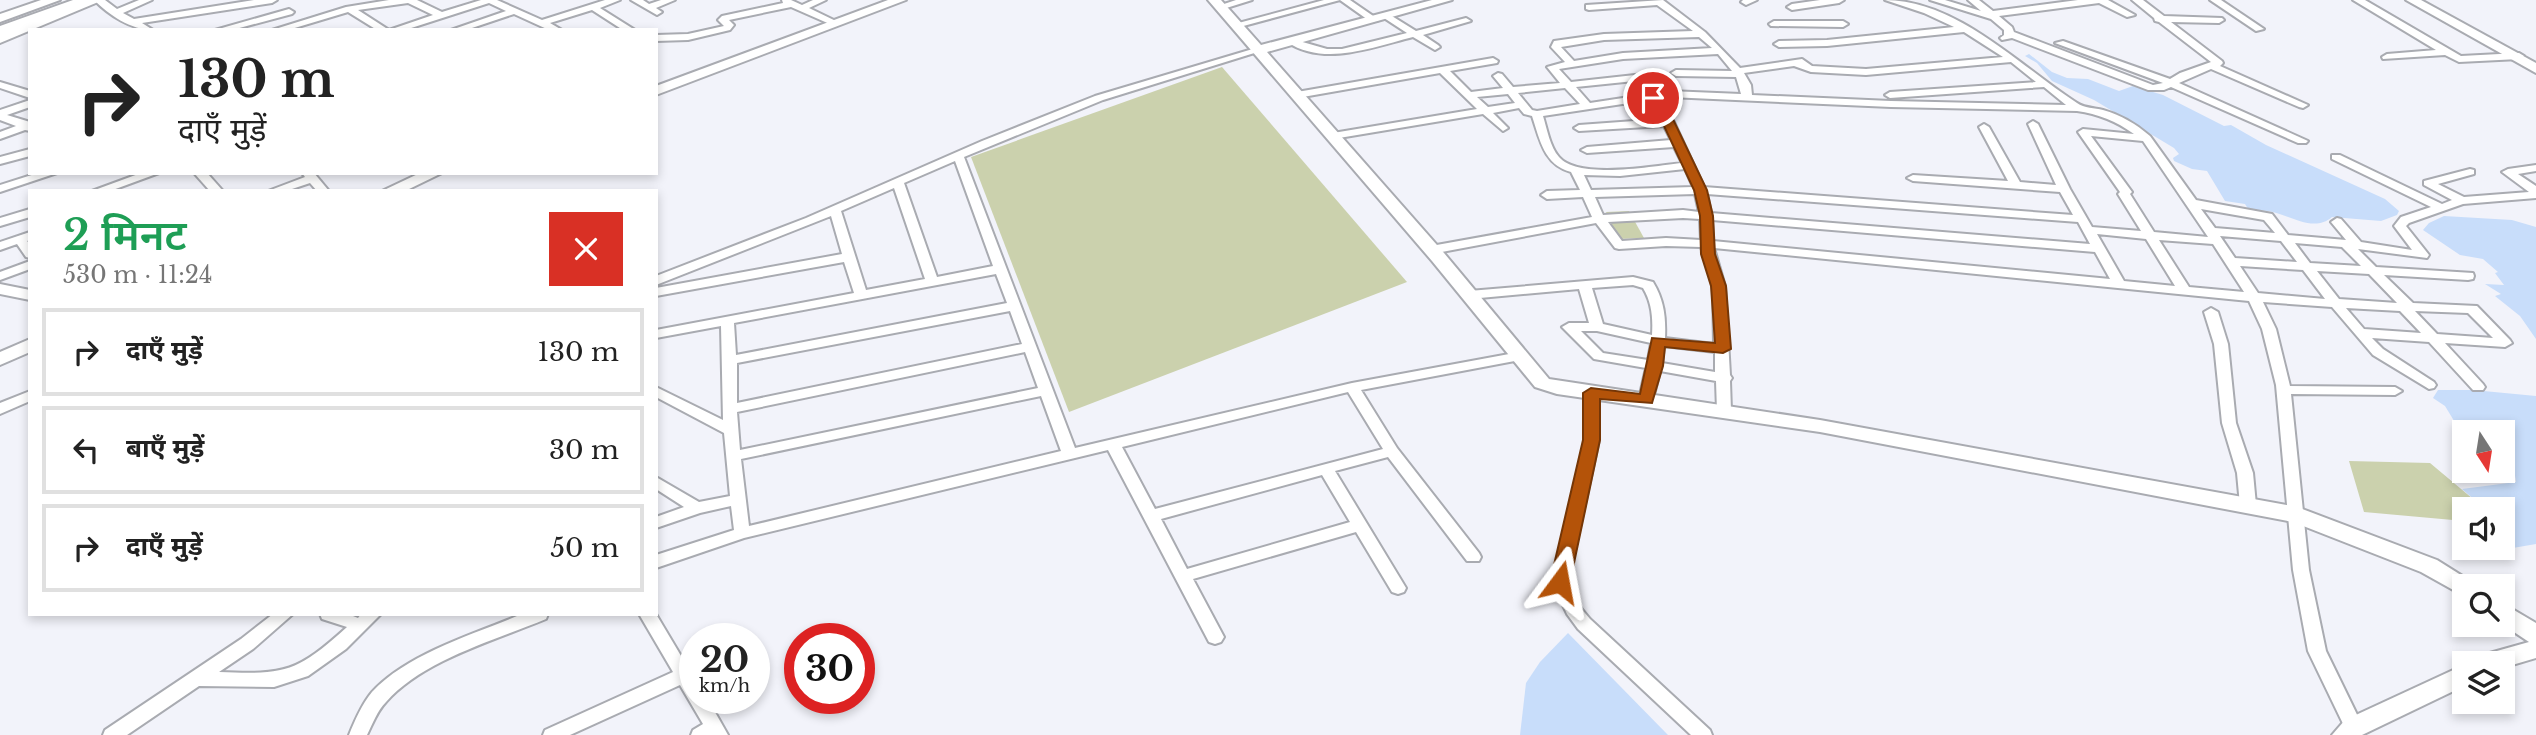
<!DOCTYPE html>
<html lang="hi">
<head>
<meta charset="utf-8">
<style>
	:root { --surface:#fff; --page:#f6f6f6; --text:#222; --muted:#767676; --line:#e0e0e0 }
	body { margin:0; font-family:"Libre Baskerville","Noto Sans Devanagari",serif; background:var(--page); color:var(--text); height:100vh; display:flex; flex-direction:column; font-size:26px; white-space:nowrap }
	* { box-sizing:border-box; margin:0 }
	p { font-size:23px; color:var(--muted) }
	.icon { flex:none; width:38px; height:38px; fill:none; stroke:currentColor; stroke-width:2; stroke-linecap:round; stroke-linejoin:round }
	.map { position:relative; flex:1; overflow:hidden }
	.side { position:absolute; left:28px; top:189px; width:630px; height:427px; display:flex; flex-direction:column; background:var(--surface); border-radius:0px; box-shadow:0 4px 10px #0003 }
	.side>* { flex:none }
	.top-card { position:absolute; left:28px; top:28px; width:630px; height:147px; border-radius:0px; box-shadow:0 4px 10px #0003; background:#fff; color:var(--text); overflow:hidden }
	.needle { width:46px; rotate:168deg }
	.buttons { position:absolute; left:2452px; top:420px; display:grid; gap:14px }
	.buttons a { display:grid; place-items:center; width:63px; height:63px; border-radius:0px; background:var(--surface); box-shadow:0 4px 10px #0003; font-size:35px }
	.speed { position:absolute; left:679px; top:623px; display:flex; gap:14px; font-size:35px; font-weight:700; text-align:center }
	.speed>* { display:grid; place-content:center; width:91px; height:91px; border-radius:50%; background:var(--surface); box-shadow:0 4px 10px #0003; line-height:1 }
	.speed small { font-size:18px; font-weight:400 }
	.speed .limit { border:10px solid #d22; background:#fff; color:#111 }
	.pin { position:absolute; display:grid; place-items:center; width:60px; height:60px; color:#fff; margin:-30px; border:4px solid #fff; border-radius:50%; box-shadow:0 2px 7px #0007 }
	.me { position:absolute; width:77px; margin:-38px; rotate:13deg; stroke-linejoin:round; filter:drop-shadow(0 0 5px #0008) }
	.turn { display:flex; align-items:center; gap:24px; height:147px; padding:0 35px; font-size:32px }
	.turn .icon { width:91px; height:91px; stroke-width:2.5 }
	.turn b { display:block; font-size:49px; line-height:60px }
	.round { display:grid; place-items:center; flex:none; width:74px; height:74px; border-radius:0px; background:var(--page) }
	.summary { display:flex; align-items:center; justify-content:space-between; height:119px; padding:0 35px }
	h1 { font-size:42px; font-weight:600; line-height:52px; color:#1e9e55 }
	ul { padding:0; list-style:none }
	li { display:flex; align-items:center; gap:21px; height:88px; margin:0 14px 10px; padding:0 21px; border:4px solid var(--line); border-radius:0px }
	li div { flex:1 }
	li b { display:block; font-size:26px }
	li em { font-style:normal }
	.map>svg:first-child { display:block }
</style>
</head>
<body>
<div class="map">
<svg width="2536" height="735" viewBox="0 0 2536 735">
	<rect width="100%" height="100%" fill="#f2f3fa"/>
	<g fill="#cbd1ad">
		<path d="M1222,67L1407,282L1069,412L971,157Z"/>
		<path d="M1629,211L1644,238L1619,239L1606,212Z"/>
		<path d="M2349,461L2430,463L2485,509H2464V521L2364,512Z"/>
	</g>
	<g fill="#c8ddfa">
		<path d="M2029,54L2052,72L2067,78L2088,79L2119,91L2133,86L2163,95L2224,126L2231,125L2266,145L2385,199L2399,211L2397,215L2381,221L2332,217C2313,234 2287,213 2267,211C2262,210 2255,212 2250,212L2245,204L2225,201L2207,171L2192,169L2174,161L2173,158L2179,154L2174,148L2094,100L2052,81L2037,63L2025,56Z"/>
		<path d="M2444,216L2512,220L2536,227V339L2520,316L2495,296L2501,294L2485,284L2504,285L2495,273L2498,272L2483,259L2460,255L2423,230L2429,223Z"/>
		<path d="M2438,390H2473L2536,396V544L2507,549L2503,547V526H2505L2502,509H2485L2462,489L2516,482L2514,469L2503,456L2502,432H2464V443L2454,432L2459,429L2445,406L2433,398Z"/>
		<path d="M1568,633L1668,735H1520L1526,683L1540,662Z"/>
	</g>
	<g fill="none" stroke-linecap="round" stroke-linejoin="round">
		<defs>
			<g id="street">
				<path d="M94,0H105L117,9L139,0H152L123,13L134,19L254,0H277L272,3L142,23L153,30C131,30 109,15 94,0Z"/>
				<path d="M389,0H417L442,12L481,0H497L542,20L605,0H620L600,8L635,30H623L592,10L550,23L562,30H549L514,14L466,30H451L506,11L489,3L405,30H389L433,15L408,3L358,10L389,30H377L348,12L288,30H272L346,7Z"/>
				<path d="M631,0H643L649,4L661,0H675L656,8L662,12L657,15Z"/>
				<path d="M782,0H791L802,5L813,0H826L809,8L840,23L832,25L791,7L729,20L734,25L730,30L688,40L656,41V35L688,34L724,26L718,20L722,16L783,3Z"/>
				<path d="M1236,0H1252L1220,10L1215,7Z"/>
				<path d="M1324,0H1350L1379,20L1371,22L1340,0L1236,28L1231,25Z"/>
				<path d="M1663,0L1705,32L1740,68L1802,59L1812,66L1866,69L2003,57L1964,32L1827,46L1779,47L1774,44L1779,41L1827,40L1954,27L1924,13L1885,0C1957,0 2021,67 2077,103C2084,108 2095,108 2103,110C2121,115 2136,124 2150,136L2196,200L2272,214L2288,235L2346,240L2331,222L2337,218L2341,219L2361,242L2412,250L2394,226L2401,217L2431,207L2332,159V155H2340L2442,204L2452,200L2424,185V181L2470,169L2474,170V174L2438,184L2464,197L2529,192L2502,172L2508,169L2536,165V171L2518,174L2536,186V198L2463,204L2409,223L2406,226L2429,255L2427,258L2358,249L2376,267L2473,273L2474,276L2473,279L2468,280L2384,275L2413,303L2477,306L2510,340L2512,343L2505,347L2445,343L2483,384L2485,387L2483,390H2473L2429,342L2372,338L2383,349L2434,382L2436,385L2434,388L2429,389L2373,355L2332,307L2263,302L2276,329L2290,386L2395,387L2402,391L2395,395L2291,394L2309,570L2326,651L2363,727L2361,732L2354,735L2347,732L2308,651L2293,570L2276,385L2262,329L2249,301L1714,248L1725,286L1730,375L1732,378L1730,381L1731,411L1724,416L1717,411L1716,381L1660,371L1653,399L1646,403L1639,399L1646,368L1594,359L1562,327L1569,323H1589L1579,289L1469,299L1462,295L1469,291L1633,277L1653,282C1664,300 1666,317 1665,338L1714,344L1713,286L1701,247L1666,246L1619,249L1615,248L1596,223L1431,254L1427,253L1425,250L1431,246L1592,217L1583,197L1547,199L1541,195L1547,191L1580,190L1571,172C1544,165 1540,140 1532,116L1524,114L1519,108L1493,113L1508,128L1503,131L1483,114L1333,139L1328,136L1333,133L1477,109L1440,73L1297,98L1292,95L1297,92L1493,58L1498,61L1497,63L1450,71L1471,92L1503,88L1493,76L1498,73L1502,74L1513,87L1560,83L1547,67L1565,62L1551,47L1554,41L1604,34L1693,31L1657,5L1589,10L1586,9V5ZM1699,37L1712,48L1623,53L1574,61L1561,47L1604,40ZM1718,54L1732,71L1676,70L1671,73L1676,76L1736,77L1741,94L1669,91L1590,103L1576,87L1644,80L1649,77L1644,74L1571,82L1559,69L1623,59ZM2011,62L2036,82L1890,92L1885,95L1890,98L2044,87L2066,105L1891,101L1752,95L1751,85L1744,73L1794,66L1811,72L1866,75ZM1565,88L1580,104L1537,111L1532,110L1518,93ZM1508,94L1515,103L1488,107L1477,97ZM1669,97L1891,107L2077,111C2098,114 2116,121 2134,134L2083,129L2078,132L2120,192L2118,194L2141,231L2092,227L2070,189L2038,124L2033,121L2028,124L2056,185L2020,182L1989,127L1984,124L1979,127L2008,181L1913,175L1907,178L1913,181L2060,192L2073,215L1704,187L1674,122L1659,99ZM1649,100L1662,119L1579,125L1574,128L1579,131L1664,126L1671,140L1587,147L1581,150L1587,153L1674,147L1682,163C1654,166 1579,180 1559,157C1550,147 1547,129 1543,116ZM2091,136L2143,141L2208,237L2154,232L2130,194L2132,192ZM1685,169L1693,187L1591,190L1584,175L1620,176ZM1695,194L1699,212L1683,210L1603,215L1595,197ZM1707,194L2078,222L2090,244L1711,213ZM2201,209L2264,220L2275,233L2215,228ZM1683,218L1700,219L1701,240L1666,238L1622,241L1608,222ZM1712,220L2095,252L2110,279L1713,241ZM2097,234L2146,239L2175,286L2124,281ZM2220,236L2281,241L2297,262L2235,258ZM2159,240L2213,244L2244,292L2189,287ZM2295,243L2342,247L2361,266L2310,263ZM2240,266L2303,270L2325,299L2258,293ZM2317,271L2369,274L2397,303L2339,299ZM1633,285L1643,288C1652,303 1653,318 1652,335L1603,324L1592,288ZM2346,308L2400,311L2421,333L2364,329ZM2415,311L2468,313L2493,338L2437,334ZM1581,331H1597L1651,343L1648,360L1603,353ZM1664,346L1715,352V372L1662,363Z"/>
				<path d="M1743,0H1757L1746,5L1741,2Z"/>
				<path d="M1820,0H1844L1839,3L1792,10L1787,7L1792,4Z"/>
				<path d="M1930,0H1945L1981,11L1968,0H1979L1993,11L2078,0H2108L2135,15L2127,17L2099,3L1999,16L2012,27L2014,32L2153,85L2163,83L2055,43L2063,41L2170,79L2180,73L2211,62L2159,22L2155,21L2154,18L2132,0H2143L2164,16L2222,18L2224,20L2219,23L2171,22L2222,61L2223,63L2220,66L2308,105L2303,108L2299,107L2211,69L2179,83L2308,141L2306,143H2298L2171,87L2164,90H2148L2012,38L2002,40L2000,38L2004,35V30L1991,19Z"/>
				<path d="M2210,0H2221L2264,29L2256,31Z"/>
				<path d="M2353,0H2365L2461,56L2519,53L2524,56L2519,59L2459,62L2445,55L2383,59L2382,57L2387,54L2436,50Z"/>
				<path d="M289,9L294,12L292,14L232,30H215Z"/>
				<path d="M1387,13L1416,31L1466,18L1471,21L1423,35L1438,45L1440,47L1435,50L1413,37C1373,47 1325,67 1287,42L1292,39L1327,49H1342L1407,33L1384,18L1382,16Z"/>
				<path d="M1774,21H1843L1848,24L1843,27L1771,26L1769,24Z"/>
				<path d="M1256,48L1264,50L1103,100L964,157L1075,448L1352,383L1520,352L1525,353L1527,356L1520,360L1361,390L1397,448L1479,553L1481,557L1479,561H1467L1388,457L1335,471L1406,588L1404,592L1398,594L1392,592L1356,532L1193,579L1224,637L1221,642L1215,644L1209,642L1108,450L744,538L656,568V555L734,530L731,506L700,513L656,528V517L684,507L656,489V477L699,502L730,496L724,433L656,397V387L723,420L721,326L656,338V330L854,293L844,262L656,296V288L842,254L831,216L656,285V276L806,218L982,141L1095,96ZM955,161L993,266L937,277L904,183ZM894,188L925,279L866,290L841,211ZM996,274L1007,303L736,355L734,323ZM1010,311L1022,344L737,403V363ZM1025,352L1038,388L740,450L737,412ZM1348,392L1383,449L1155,509L1122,447ZM1041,396L1061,451L749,526L741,459ZM1322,475L1350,522L1187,569L1161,519Z"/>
				<path d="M0,82L30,91V98L0,88Z"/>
				<path d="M30,100V107L7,115L30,122V131L25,130L0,139V132L16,126L0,120V110Z"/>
				<path d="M30,149V156L0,164V157Z"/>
				<path d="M38,173H57L0,192V185Z"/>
				<path d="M141,173H159L110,191H92Z"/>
				<path d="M194,173H207L223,191H210Z"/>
				<path d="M302,173H314L329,191H317L310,183L286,191H268L305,177Z"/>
				<path d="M30,209V217L0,226V218Z"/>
				<path d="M30,232V240L27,241L30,244V258L26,257L17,244L0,250V242Z"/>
				<path d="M30,261V269L0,280V272Z"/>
				<path d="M2211,308L2218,312L2228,344L2236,423L2253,473L2256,505L2254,509H2242L2240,505L2237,473L2222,423L2214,344L2204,312Z"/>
				<path d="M1591,389L1598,393L1599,440L1568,582L1580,607L1590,619L1710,730L1712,735H1691L1578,629L1567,614L1552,582L1585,440L1584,393Z"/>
				<path d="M30,391V401L0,414V403Z"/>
				<path d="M273,614H293L253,649L219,672C286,675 297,672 347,627L322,619L320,614H348L358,618L361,614H381L346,649L308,676L274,687L199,686L127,735H103L105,730L241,639Z"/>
				<path d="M522,614H548L546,619C496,640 423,660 386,702C377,711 373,723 367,735H349C355,720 362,704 372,692C408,653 475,634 522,614Z"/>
				<path d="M639,614H656L687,666L695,663V698H707L728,735H691L693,730L703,724L680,685L570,735H543L545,730L673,672Z"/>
			</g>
			<g id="secondary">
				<path d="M41,0H60L0,22V14Z"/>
				<path d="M86,0H103L0,43V34Z"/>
				<path d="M888,0H906L656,95V86Z"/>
				<path d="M1208,0H1221L1261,45L1432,0H1452L1267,52L1444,253L1549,379L1820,420L2297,507L2437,560L2472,582L2475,586H2464V596L2421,572L2293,522L1820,432L1557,394L1535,387L1432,261Z"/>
				<path d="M2406,0H2421L2536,63V73Z"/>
				<path d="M420,173H442L405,191H382Z"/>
				<path d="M0,284L30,290V300L0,294Z"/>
				<path d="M30,339V352L0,365V352Z"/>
				<path d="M2502,603L2536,623V658L2502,668V663H2476L2479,656L2529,642L2502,624Z"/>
				<path d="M2464,665V686L2362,735H2332L2345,720Z"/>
			</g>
			<path id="highway" d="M73,0H96L94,3L0,37V26Z"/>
		</defs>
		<use href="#street" stroke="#a9abb1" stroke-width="4"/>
		<use href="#secondary" stroke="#a9abb1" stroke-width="4"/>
		<use href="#highway" stroke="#a9abb1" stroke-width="4"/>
		<use href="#street" fill="#fff" fill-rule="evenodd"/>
		<use href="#secondary" fill="#fff" fill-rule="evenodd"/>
		<use href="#highway" fill="#fff" fill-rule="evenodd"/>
	</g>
	<path fill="#b45309" stroke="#753606" stroke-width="2" d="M1649,95H1657L1670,113L1707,190L1713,216L1715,254L1726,286L1731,349L1723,353L1665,347L1663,366L1652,403L1600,399V440L1570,582L1567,587H1553L1550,582L1583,440V393L1591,388L1640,394L1652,338L1715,343L1711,286L1701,254L1700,216L1694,190L1658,113L1647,98Z"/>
</svg>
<div class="buttons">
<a><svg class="needle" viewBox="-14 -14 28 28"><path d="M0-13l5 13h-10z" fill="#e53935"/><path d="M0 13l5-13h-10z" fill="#767676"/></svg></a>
<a><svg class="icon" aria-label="sound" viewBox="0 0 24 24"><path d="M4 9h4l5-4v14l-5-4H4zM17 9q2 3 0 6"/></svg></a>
<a><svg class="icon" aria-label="search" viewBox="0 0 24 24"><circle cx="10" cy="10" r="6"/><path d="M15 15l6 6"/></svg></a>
<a><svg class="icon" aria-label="layers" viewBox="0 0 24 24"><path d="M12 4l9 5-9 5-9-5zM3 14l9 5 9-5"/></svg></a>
</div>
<div class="speed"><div>20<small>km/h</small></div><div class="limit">30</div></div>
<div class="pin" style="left:1653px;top:98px;background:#d93025"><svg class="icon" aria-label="arrive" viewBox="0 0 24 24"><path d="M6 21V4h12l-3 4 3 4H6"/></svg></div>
<svg class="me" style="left:1560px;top:582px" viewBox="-20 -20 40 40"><path d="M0-17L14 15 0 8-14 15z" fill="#b45309" stroke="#fff" stroke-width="4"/></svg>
<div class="top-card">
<div class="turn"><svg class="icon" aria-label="right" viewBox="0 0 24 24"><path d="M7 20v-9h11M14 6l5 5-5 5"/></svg><div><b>130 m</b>दाएँ मुड़ें</div></div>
</div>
<section class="side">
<div class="summary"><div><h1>2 मिनट</h1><p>530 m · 11:24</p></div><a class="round" style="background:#d93025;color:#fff"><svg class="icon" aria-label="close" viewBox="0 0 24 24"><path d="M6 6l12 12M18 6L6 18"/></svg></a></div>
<ul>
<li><svg class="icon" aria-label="right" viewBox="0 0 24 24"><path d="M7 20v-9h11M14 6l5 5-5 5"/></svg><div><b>दाएँ मुड़ें</b></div><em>130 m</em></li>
<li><svg class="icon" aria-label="left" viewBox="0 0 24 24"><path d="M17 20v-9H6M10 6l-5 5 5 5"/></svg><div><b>बाएँ मुड़ें</b></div><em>30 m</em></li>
<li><svg class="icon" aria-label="right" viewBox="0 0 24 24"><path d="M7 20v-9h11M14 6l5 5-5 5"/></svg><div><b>दाएँ मुड़ें</b></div><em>50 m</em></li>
</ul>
</section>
</div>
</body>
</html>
